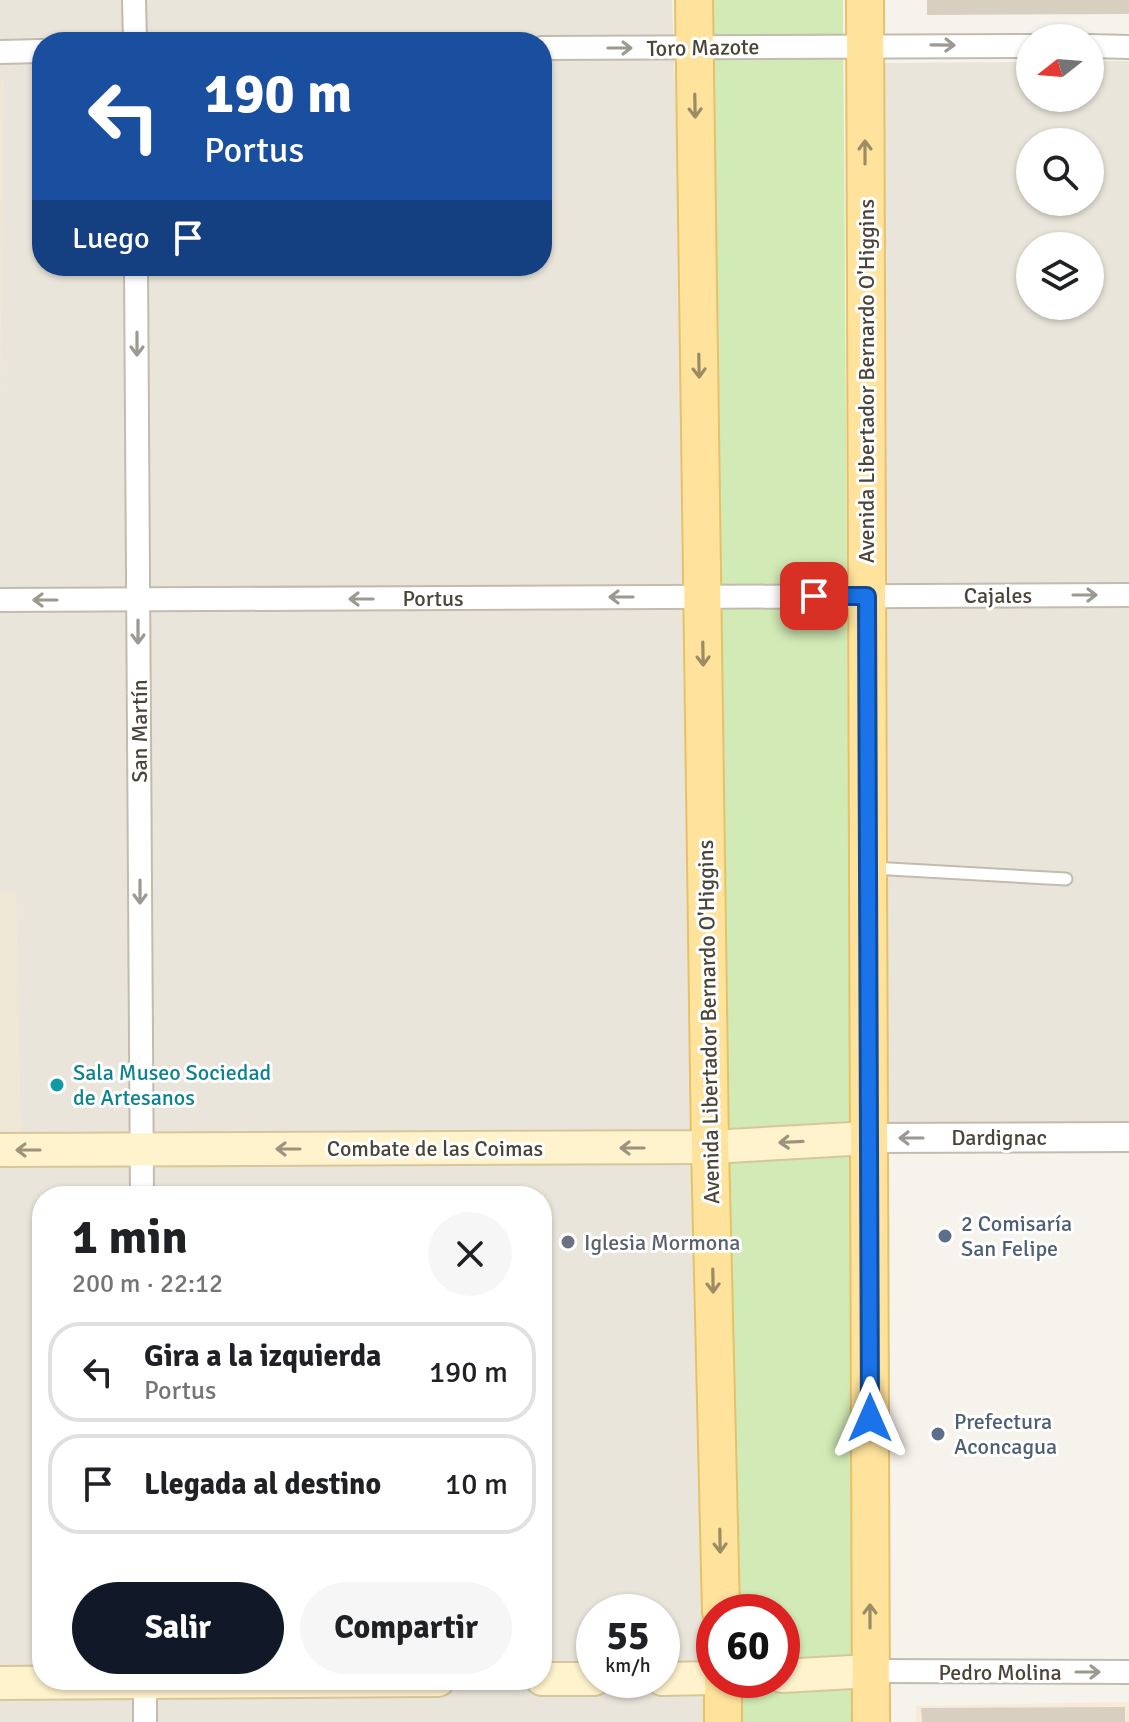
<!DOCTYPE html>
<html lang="es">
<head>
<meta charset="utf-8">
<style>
	:root { --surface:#fff; --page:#f6f6f6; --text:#202124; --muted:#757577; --line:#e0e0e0; --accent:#111827 }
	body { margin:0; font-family:Signika,sans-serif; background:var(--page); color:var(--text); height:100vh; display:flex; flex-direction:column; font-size:30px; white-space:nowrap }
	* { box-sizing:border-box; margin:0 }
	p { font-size:26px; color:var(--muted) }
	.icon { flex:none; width:44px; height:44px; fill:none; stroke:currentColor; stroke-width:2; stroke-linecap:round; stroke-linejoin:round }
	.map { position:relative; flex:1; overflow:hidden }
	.drawer { position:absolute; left:32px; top:1186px; width:520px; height:504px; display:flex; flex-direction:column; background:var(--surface); border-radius:32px; box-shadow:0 2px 6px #0004 }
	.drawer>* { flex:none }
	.top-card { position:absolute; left:32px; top:32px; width:520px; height:244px; border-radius:32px; box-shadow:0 2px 6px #0004; background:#1a4fa0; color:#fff; overflow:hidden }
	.needle { width:52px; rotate:253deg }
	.tools { position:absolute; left:1016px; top:24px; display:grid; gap:16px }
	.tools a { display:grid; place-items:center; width:88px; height:88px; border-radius:50%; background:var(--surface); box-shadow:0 2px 6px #0004; font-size:40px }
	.speed { position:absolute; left:576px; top:1594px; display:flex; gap:16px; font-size:40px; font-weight:700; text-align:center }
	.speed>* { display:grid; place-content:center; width:104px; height:104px; border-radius:50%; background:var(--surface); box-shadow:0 2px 6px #0004; line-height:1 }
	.speed small { font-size:20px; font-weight:400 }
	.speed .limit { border:12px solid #d22; background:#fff; color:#111 }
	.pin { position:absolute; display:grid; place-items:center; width:68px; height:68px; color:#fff; margin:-34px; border-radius:16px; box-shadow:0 4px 12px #0006 }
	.me { position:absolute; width:88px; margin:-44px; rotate:0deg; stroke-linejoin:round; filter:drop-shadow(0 0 6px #0008) }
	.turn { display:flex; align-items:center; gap:28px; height:168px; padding:0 40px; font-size:36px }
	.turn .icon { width:104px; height:104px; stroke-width:2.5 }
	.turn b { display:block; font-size:56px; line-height:68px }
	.then { display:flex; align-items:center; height:76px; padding:0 40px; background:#0003; gap:16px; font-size:30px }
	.round { display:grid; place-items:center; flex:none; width:84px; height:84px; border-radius:42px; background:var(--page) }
	.summary { display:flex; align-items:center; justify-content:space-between; height:136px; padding:0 40px }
	h1 { font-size:48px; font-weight:700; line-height:60px }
	.action { display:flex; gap:16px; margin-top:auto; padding:16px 40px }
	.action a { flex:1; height:92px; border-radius:48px; background:var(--accent); color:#fff; font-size:32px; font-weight:700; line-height:92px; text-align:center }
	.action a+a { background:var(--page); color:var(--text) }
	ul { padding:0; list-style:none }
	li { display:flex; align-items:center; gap:24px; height:100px; margin:0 16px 12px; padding:0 24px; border:4px solid var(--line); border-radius:32px }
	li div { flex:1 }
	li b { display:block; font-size:30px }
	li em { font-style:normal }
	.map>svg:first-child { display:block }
</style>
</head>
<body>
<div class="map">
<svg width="1129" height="1722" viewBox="0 0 1129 1722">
	<rect width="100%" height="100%" fill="#f6f3ec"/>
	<g fill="#eae5da" fill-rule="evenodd">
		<path d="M0,0H672L683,335L707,1722H0ZM42,42H542V266H42ZM42,1196H542V1680H42ZM594,1612H662V1680H594Z"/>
		<path d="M1090,61H1129V1130L883,1137L884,63L1030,62V98H1090ZM1030,142H1090V202H1030ZM1030,246H1090V306H1030Z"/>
	</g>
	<path fill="#f7ead8" d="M1129,1702V1722H916V1706Z"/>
	<g fill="#efe8d6">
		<path d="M0,80H4L0,402Z"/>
		<path d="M16,891L21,1131H0V893Z"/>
	</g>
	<path fill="#d2eab5" d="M704,0H843L855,1722H722L721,1680H782V1612H721Z"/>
	<g fill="#d8cfc1">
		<path d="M927,0H1129V14L927,15Z"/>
		<path d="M1125,1707V1722H922L921,1708Z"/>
	</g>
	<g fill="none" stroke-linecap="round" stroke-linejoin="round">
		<defs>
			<path id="service" d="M872,868L1066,879"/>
			<g id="minor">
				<path d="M134,0L135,42"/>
				<path d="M1090,46L1129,47"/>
				<path d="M542,48L1030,46"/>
				<path d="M0,52L42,51"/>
				<path d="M136,266L142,1196"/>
				<path d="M0,600L1129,595"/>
				<path d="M870,1671L1129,1672"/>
				<path d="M145,1680V1722"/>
			</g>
			<path id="tertiary" d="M869,1138L1129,1137"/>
			<g id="secondary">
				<path d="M0,1150L710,1147L869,1138"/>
				<path d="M782,1676L870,1671"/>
				<path d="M542,1679H594"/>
				<path d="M662,1679L714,1678"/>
				<path d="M0,1683L438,1680"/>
			</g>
			<g id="primary">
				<path d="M694,0L710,1147L721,1612"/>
				<path d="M865,0L871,1722"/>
				<path d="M723,1680V1722"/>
			</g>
		</defs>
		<use href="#service" stroke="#c2bbae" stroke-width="15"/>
		<use href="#minor" stroke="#c2bbae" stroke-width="26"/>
		<use href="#tertiary" stroke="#c2bbae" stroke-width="32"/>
		<use href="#secondary" stroke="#d6c79b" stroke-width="36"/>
		<use href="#primary" stroke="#e6c16a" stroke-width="40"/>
		<use href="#service" stroke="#fff" stroke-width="11"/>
		<use href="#minor" stroke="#fff" stroke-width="22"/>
		<use href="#tertiary" stroke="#fff" stroke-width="28"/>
		<use href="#secondary" stroke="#fff3cd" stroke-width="32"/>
		<use href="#primary" stroke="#ffe39c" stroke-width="36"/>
	</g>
	<defs><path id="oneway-shaft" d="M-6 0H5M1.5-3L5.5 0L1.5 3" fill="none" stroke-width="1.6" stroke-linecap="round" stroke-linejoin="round" transform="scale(2)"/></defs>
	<g stroke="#9c9892">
		<use href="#oneway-shaft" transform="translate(943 45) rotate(1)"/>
		<use href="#oneway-shaft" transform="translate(620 48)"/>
		<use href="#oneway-shaft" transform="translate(137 344) rotate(90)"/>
		<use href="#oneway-shaft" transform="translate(1085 595)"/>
		<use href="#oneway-shaft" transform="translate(621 597) rotate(180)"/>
		<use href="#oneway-shaft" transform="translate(361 599) rotate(180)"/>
		<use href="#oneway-shaft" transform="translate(45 600) rotate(180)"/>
		<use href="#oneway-shaft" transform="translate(138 632) rotate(90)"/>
		<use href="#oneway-shaft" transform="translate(140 892) rotate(90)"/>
		<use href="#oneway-shaft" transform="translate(911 1138) rotate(180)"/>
		<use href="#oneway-shaft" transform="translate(1088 1672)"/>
	</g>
	<g stroke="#9c8c66">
		<use href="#oneway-shaft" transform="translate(695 106) rotate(89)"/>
		<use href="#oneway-shaft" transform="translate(865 152) rotate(-90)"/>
		<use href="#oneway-shaft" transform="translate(699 366) rotate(89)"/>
		<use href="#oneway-shaft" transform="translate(703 654) rotate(89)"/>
		<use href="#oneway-shaft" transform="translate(713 1281) rotate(89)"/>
		<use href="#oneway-shaft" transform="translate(720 1541) rotate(89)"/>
		<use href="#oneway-shaft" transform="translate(870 1616) rotate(-90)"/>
	</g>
	<g stroke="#9c937c">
		<use href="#oneway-shaft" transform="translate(791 1142) rotate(177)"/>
		<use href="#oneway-shaft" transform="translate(632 1148) rotate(180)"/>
		<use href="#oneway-shaft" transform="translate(288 1149) rotate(180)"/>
		<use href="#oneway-shaft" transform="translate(28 1150) rotate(180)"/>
	</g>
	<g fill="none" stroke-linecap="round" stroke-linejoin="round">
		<defs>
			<path id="route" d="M814,596H867L870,1418"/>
		</defs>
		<use href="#route" stroke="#114b97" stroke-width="20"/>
		<use href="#route" stroke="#1a73e8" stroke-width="14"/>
	</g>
	<circle fill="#0f9aa8" stroke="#fff" stroke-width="3" cx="57" cy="1085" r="8"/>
	<g fill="#5c6f8a" stroke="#fff" stroke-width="3">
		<circle cx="945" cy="1236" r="8"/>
		<circle cx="938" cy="1434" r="8"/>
	</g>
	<circle fill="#6b7280" stroke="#fff" stroke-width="3" cx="568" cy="1242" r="8"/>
	<g text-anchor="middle" stroke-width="6" stroke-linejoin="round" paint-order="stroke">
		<g font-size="22" fill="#4b4439" stroke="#fff">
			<text transform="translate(703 47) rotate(-1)" y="8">Toro Mazote</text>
			<text transform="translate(866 381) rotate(-90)" y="8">Avenida Libertador Bernardo O'Higgins</text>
			<text x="998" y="603">Cajales</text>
			<text x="433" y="606">Portus</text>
			<text transform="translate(139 731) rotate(-90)" y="8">San Martín</text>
			<text transform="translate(708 1022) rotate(-91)" y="8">Avenida Libertador Bernardo O'Higgins</text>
			<text x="999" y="1145">Dardignac</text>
			<text x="435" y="1156">Combate de las Coimas</text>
			<text x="1000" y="1680">Pedro Molina</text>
		</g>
		<g font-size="22" fill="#0d838f" stroke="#fff" text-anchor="start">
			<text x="73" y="1080">Sala Museo Sociedad<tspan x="73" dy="25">de Artesanos</tspan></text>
		</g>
		<g font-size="22" fill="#4e5e75" stroke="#fff" text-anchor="start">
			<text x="961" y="1231">2 Comisaría<tspan x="961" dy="25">San Felipe</tspan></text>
			<text x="954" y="1429">Prefectura<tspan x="954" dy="25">Aconcagua</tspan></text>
		</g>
		<g font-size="22" fill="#5b616d" stroke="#fff" text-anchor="start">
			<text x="584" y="1250">Iglesia Mormona</text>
		</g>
	</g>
</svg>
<div class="tools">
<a><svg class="needle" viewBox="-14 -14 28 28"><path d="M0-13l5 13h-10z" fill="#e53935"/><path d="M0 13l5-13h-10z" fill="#757577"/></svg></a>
<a><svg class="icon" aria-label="search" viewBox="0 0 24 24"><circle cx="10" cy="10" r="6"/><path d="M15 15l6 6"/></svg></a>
<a><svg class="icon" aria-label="layers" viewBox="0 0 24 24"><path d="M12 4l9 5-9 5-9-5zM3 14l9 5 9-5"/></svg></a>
</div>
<div class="speed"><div>55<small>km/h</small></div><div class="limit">60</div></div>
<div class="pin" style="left:814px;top:596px;background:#d93025"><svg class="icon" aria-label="arrive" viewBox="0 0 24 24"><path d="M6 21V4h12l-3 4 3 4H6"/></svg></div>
<svg class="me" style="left:870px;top:1418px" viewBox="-20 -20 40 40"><path d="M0-17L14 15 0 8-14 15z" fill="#1a73e8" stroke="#fff" stroke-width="4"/></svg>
<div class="top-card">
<div class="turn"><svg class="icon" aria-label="left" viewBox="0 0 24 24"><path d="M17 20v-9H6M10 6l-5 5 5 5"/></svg><div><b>190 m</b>Portus</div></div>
<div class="then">Luego<svg class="icon" aria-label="arrive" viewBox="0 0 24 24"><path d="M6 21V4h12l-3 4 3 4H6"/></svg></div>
</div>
<section class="drawer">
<div class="summary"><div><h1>1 min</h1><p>200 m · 22:12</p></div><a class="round"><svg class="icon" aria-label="close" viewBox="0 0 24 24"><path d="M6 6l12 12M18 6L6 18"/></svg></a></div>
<ul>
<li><svg class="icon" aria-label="left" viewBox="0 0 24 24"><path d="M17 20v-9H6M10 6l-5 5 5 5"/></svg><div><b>Gira a la izquierda</b><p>Portus</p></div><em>190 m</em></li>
<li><svg class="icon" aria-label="arrive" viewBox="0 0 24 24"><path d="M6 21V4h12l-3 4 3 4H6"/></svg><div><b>Llegada al destino</b></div><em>10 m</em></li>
</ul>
<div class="action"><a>Salir</a><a>Compartir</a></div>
</section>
</div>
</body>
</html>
